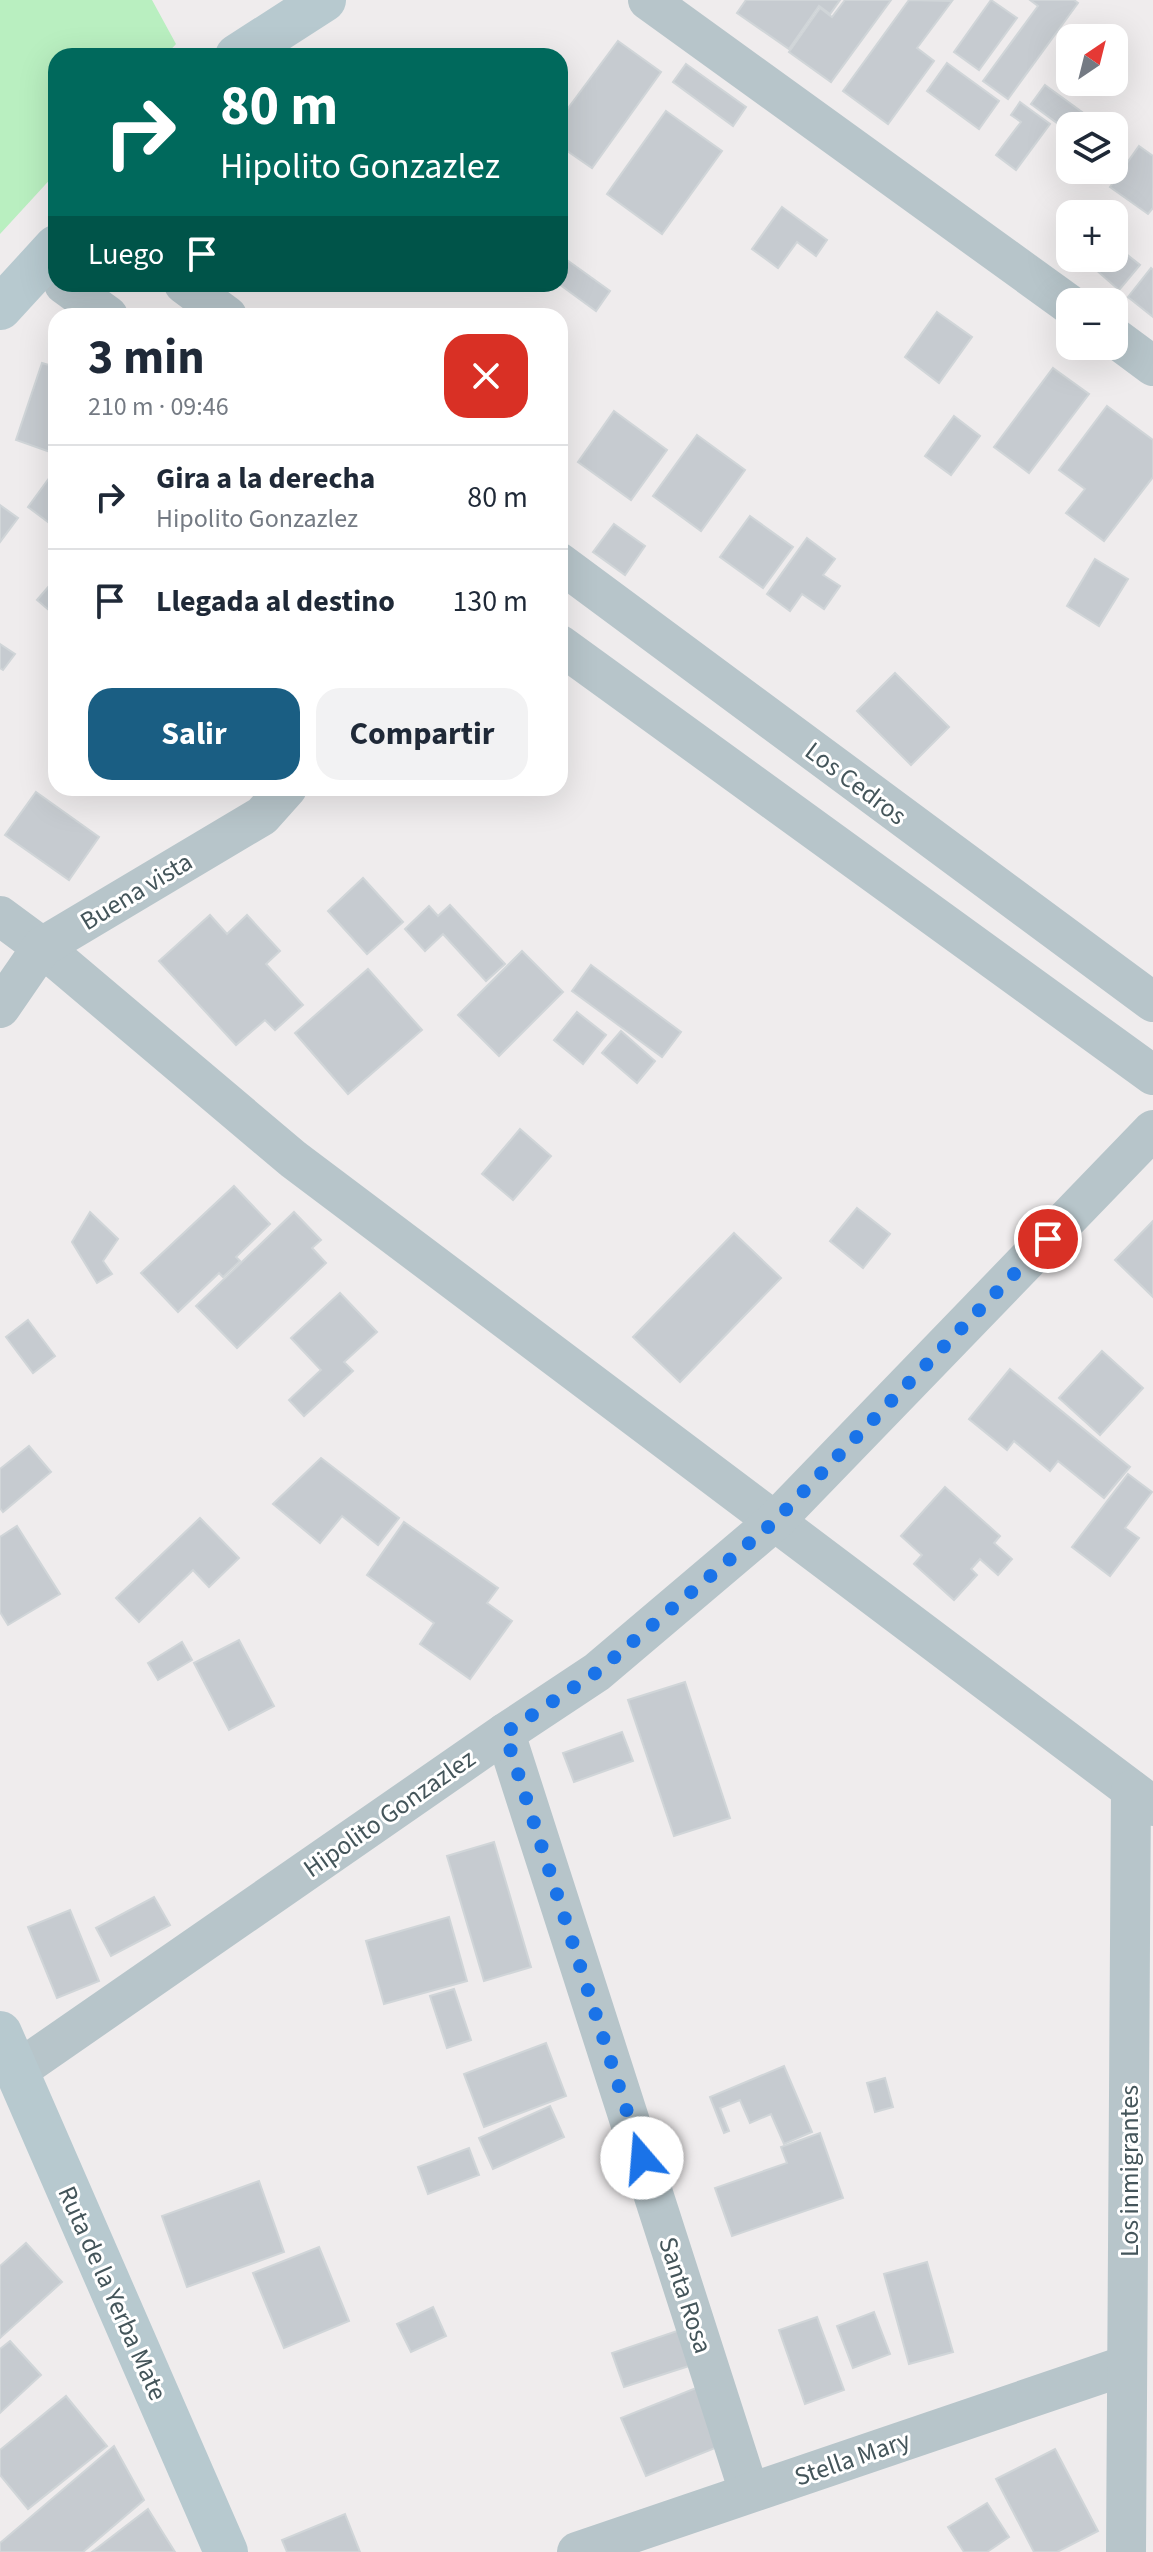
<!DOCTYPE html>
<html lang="es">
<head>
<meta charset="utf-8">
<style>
	:root { --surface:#fff; --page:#f2f2f3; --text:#1f2937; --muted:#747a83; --line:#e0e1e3; --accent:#1a5e83 }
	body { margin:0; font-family:"Source Sans 3",sans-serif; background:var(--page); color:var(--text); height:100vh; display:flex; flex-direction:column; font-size:30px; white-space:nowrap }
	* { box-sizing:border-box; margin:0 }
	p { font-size:26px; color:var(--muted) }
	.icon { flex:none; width:44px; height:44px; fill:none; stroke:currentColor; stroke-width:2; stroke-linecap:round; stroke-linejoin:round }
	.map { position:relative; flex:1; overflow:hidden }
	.drawer { position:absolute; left:48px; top:308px; width:520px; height:488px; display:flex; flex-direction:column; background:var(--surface); border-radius:24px; box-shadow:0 8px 32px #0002 }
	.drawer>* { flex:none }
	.hud { position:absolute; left:48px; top:48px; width:520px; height:244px; border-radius:24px; box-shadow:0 8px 32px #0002; background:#00695c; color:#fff; overflow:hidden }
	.needle { width:52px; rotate:35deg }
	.buttons { position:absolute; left:1056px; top:24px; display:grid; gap:16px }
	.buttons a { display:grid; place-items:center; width:72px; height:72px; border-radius:16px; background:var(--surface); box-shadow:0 8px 32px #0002; font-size:40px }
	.pin { position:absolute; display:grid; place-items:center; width:68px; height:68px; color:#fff; margin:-34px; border:4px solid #fff; border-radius:50%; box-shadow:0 2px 8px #0007 }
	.me { position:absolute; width:88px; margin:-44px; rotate:342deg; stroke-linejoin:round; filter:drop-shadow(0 0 6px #0008) }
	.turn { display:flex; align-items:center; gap:28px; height:168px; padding:0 40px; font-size:36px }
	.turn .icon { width:104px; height:104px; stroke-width:2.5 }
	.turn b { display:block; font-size:56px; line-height:68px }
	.then { display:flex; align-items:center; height:76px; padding:0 40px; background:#0003; gap:16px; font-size:30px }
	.round { display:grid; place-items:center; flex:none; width:84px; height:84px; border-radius:24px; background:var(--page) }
	.head { display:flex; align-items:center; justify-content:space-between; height:136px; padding:0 40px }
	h1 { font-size:48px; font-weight:700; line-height:60px }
	.button { display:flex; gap:16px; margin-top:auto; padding:16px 40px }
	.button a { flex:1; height:92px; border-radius:24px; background:var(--accent); color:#fff; font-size:32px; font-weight:700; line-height:92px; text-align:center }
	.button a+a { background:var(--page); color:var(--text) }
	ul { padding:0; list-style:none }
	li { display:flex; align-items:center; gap:24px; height:104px; padding:0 40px; border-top:2px solid var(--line) }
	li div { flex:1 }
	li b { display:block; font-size:30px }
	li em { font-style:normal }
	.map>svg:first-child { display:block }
</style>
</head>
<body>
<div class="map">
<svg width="1153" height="2552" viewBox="0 0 1153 2552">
	<rect width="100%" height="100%" fill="#efeced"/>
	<path fill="#b9efc0" d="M0,0H152L176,44L165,56H56V173L0,234Z"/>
	<g fill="#c6cbd0" stroke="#d0d5d8" stroke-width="2">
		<path d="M746,0H840L830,14L819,6L789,49L737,13Z"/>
		<path d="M845,0H891L831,82L789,52L820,8L832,17Z"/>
		<path d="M909,0L952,1L917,48L934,61L888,124L843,91Z"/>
		<path d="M991,0L1017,18L979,70L954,52Z"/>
		<path d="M1030,0H1074L1078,3L1008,99L983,81L1038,6Z"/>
		<path d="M618,41L661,72L592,168L560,146V113L563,115Z"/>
		<path d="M947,63L999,101L979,129L927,91Z"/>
		<path d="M686,64L746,107L733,126L673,82Z"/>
		<path d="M1045,85L1082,112L1068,131L1031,104Z"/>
		<path d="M1020,102L1050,124L1016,170L996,155L1021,122L1011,115Z"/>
		<path d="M666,111L722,151L662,234L607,194Z"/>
		<path d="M1139,146L1153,156V208L1148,214L1110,187Z"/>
		<path d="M782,207L827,240L816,256L797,242L778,268L752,249Z"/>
		<path d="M1115,245L1140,265L1119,290L1095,269L1104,258H1114Z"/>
		<path d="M560,255L610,291L596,311L559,284Z"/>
		<path d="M1151,268L1153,270V317L1128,297Z"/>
		<path d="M937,312L972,337L939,383L905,357Z"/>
		<path d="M42,363L56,367V454L16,440Z"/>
		<path d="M1053,368L1089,394L1029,473L994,447Z"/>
		<path d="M1107,406L1153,440V477L1104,541L1066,513L1085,489L1059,470Z"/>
		<path d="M614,411L667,450L631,500L578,462Z"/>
		<path d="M954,416L980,436L951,475L925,456Z"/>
		<path d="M697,435L745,470L701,531L653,496Z"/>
		<path d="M50,477L56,482V528L28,507Z"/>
		<path d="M0,505L18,518L0,542Z"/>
		<path d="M750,516L793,547L763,588L720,557Z"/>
		<path d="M614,524L645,546L625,575L593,552Z"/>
		<path d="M807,538L835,559L823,575L840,586L824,609L802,594L790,611L767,594Z"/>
		<path d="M1095,559L1128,579L1099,626L1067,606Z"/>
		<path d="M56,578V616L37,600Z"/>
		<path d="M0,644L15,654L3,670L0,668Z"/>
		<path d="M895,673L949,727L911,765L857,711Z"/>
		<path d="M36,792L99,837L69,880L5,835Z"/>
		<path d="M363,878L403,922L367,954L328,911Z"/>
		<path d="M450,905L505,964L486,981L443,934L425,951L405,929L429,906L438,916Z"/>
		<path d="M210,915L227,934L247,915L280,951L266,964L303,1005L275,1030L265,1020L236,1045L159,961Z"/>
		<path d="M522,951L563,992L499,1056L458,1015Z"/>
		<path d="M591,965L681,1032L662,1057L572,991Z"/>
		<path d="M368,969L422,1030L348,1094L295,1033Z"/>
		<path d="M577,1012L606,1035L583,1064L554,1040Z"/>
		<path d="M621,1031L655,1061L637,1083L602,1053Z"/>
		<path d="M520,1129L551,1156L513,1200L482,1174Z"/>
		<path d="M234,1186L270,1224L236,1257L240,1261L223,1277L219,1273L178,1312L141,1273Z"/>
		<path d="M857,1208L890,1234L863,1268L830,1241Z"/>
		<path d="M90,1212L118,1239L103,1261L112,1274L97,1283L72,1242Z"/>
		<path d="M294,1212L321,1240L312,1248L326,1263L237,1348L196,1306Z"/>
		<path d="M1153,1221V1297L1115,1260Z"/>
		<path d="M734,1233L781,1278L680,1382L633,1337Z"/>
		<path d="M340,1293L377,1332L344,1362L353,1371L304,1416L289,1400L321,1370L291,1338Z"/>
		<path d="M28,1320L55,1356L33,1373L6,1337Z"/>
		<path d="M1102,1351L1143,1388L1100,1435L1059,1398Z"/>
		<path d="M1010,1369L1130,1467L1104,1498L1058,1461L1050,1471L1014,1441L1007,1450L969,1419Z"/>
		<path d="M29,1446L51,1472L3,1512L0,1508V1469Z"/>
		<path d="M321,1458L399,1518L378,1545L342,1516L320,1543L273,1504Z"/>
		<path d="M1128,1474L1152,1492L1125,1528L1139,1538L1110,1576L1072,1547Z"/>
		<path d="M945,1487L1000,1536L994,1543L1012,1559L998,1575L980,1559L971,1569L977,1575L954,1600L914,1564L922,1555L901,1536Z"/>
		<path d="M200,1518L239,1558L209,1587L193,1570L139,1622L116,1598Z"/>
		<path d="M404,1522L498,1588L487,1603L512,1621L470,1679L420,1644L434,1623L367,1575Z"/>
		<path d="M17,1526L60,1594L8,1625L0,1612V1537Z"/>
		<path d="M239,1640L274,1706L229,1730L194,1663Z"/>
		<path d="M182,1642L192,1660L158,1680L148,1663Z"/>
		<path d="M685,1682L730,1818L674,1836L628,1700Z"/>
		<path d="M622,1732L633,1761L574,1782L563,1753Z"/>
		<path d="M494,1842L531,1967L484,1981L447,1856Z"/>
		<path d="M154,1897L170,1925L111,1956L96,1928Z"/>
		<path d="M70,1910L99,1981L57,1998L28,1927Z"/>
		<path d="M449,1917L467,1981L384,2004L366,1941Z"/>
		<path d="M454,1989L471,2040L447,2048L430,1996Z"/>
		<path d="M546,2043L566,2096L484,2127L464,2074Z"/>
		<path d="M784,2066L812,2132L784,2144L771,2114L750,2123L740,2100L720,2108L729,2131L724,2133L710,2097Z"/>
		<path d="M885,2078L893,2107L875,2112L867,2083Z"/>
		<path d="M550,2106L564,2137L493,2169L479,2138Z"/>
		<path d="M820,2133L843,2198L732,2236L715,2188L787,2163L781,2147Z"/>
		<path d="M469,2148L479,2175L428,2194L418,2167Z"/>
		<path d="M259,2181L284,2252L187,2287L162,2216Z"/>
		<path d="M26,2243L62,2282L0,2338V2266Z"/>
		<path d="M319,2247L349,2321L284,2348L253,2273Z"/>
		<path d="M927,2262L953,2352L909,2364L884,2274Z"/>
		<path d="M433,2307L446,2336L411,2352L397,2324Z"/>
		<path d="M874,2312L890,2354L853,2368L837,2326Z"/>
		<path d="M817,2317L844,2390L805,2404L779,2330Z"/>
		<path d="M680,2330L692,2365L624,2387L612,2353Z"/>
		<path d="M10,2341L41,2375L0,2413V2349Z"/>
		<path d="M696,2388L720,2446L646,2476L621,2418Z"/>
		<path d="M66,2396L107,2446L28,2509L0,2475V2450Z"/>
		<path d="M114,2446L144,2500L83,2552H0V2543Z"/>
		<path d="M1055,2449L1098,2531L1057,2552H1034L996,2479Z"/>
		<path d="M987,2503L1009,2537L987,2552H964L948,2527Z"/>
		<path d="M148,2509L175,2552H92Z"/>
		<path d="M345,2514L360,2552H287L282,2540Z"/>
	</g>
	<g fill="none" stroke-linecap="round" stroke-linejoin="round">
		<g stroke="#b7c5ca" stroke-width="40">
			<path d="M648,0L1070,305"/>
			<path d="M64,284L108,316"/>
			<path d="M184,284L227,316"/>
			<path d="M1114,337L1153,366"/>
			<path d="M560,563L1153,1002"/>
			<path d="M560,645L1153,1075"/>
			<path d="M0,916L42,947L293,1159L1153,1806"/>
			<path d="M0,1008L42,947L262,816L287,788"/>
			<path d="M505,1733L749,2492"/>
			<path d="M17,2071L505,1733L597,1672L774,1522L1153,1130"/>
			<path d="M577,2552L1127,2365"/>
			<path d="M1126,2552L1131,1790"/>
		</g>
		<g stroke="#b7c9cf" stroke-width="44">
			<path d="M237,56L324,0"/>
			<path d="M0,308L56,247"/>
			<path d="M0,2033L226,2552"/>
		</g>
	</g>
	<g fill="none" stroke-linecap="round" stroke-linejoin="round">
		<path stroke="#1a73e8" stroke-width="14" stroke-dasharray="0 25.2" d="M642,2158L505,1733L597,1672L774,1522L1048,1239"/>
	</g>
	<g text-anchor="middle" stroke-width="6" stroke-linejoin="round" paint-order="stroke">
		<g font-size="26" fill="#44555a" stroke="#fff">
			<text transform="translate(856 783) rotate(37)" y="9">Los Cedros</text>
			<text transform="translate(136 891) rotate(-31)" y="9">Buena vista</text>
			<text transform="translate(389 1813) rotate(-35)" y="9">Hipolito Gonzazlez</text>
			<text transform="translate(1129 2171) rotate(-90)" y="9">Los inmigrantes</text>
			<text transform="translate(113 2293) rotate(66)" y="9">Ruta de la Yerba Mate</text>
			<text transform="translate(686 2295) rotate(72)" y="9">Santa Rosa</text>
			<text transform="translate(852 2458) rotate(-19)" y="9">Stella Mary</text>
		</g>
	</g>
</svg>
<div class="buttons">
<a><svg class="needle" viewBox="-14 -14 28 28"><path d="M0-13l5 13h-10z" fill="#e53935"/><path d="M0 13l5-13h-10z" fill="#747a83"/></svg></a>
<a><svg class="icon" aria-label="layers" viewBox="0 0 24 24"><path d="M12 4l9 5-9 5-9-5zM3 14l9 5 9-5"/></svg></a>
<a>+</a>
<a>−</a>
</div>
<div class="pin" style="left:1048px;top:1239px;background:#d93025"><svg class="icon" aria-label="arrive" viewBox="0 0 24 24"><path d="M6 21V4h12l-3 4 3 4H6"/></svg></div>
<svg class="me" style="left:642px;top:2158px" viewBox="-20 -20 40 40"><circle r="19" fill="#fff"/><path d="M0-13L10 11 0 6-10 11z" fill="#1a73e8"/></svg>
<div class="hud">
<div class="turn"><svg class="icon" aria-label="right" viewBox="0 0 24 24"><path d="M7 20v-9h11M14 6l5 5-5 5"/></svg><div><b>80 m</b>Hipolito Gonzazlez</div></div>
<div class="then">Luego<svg class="icon" aria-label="arrive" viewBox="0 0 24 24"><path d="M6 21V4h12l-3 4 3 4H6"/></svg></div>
</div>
<section class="drawer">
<div class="head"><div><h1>3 min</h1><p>210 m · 09:46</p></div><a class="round" style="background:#d93025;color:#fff"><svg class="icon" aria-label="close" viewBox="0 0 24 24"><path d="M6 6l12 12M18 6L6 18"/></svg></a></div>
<ul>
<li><svg class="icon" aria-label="right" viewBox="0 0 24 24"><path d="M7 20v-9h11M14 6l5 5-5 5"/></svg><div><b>Gira a la derecha</b><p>Hipolito Gonzazlez</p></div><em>80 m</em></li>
<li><svg class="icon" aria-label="arrive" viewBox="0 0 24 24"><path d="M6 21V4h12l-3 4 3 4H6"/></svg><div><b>Llegada al destino</b></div><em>130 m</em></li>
</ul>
<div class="button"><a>Salir</a><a>Compartir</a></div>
</section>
</div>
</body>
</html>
